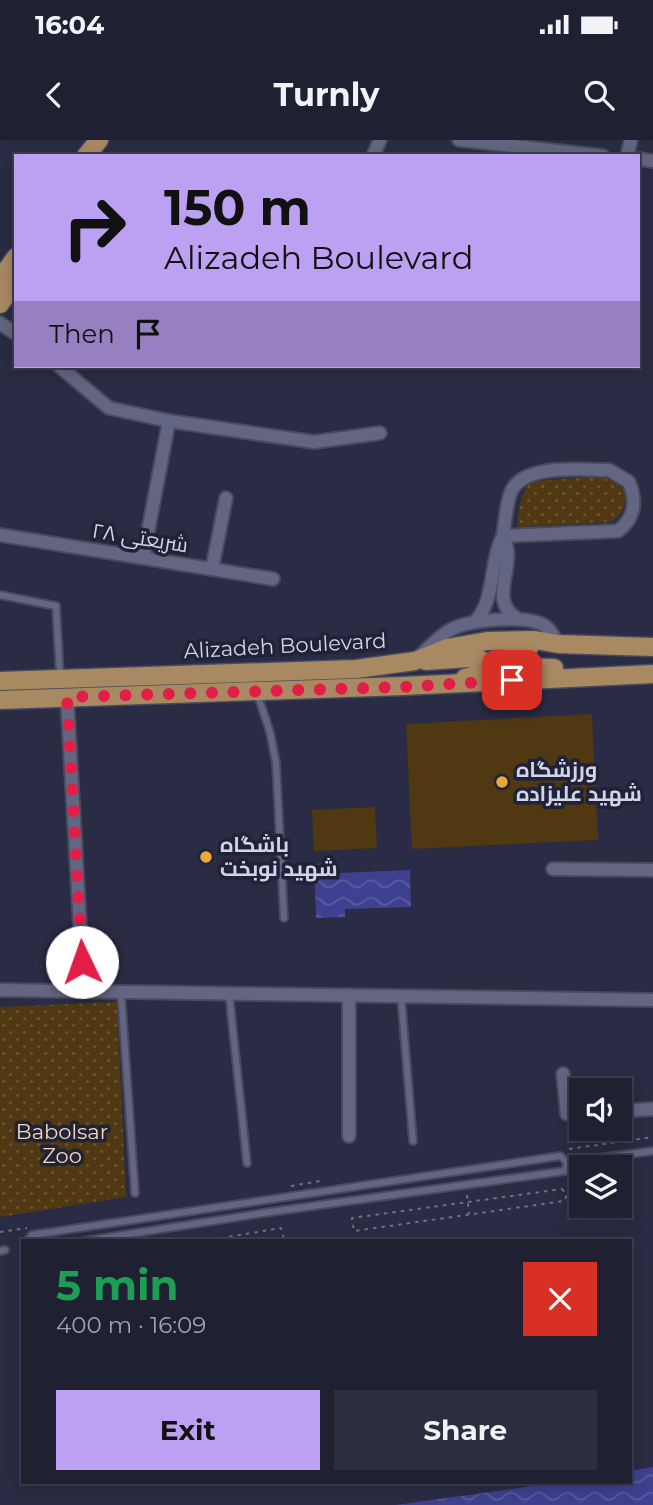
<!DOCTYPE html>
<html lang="en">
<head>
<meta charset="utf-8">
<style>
	:root { --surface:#1f2133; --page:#2c2e3f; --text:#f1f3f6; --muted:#a1a3ac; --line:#3c3e4e; --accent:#bca0f2 }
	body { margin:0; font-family:Montserrat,Cairo,sans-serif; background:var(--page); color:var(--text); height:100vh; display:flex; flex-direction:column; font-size:26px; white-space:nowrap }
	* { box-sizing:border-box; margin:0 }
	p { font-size:23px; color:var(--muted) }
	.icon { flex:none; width:38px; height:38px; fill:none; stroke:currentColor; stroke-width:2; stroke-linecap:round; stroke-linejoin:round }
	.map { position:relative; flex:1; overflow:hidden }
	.drawer { position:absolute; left:21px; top:1099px; width:611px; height:245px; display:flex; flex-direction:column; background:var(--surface); border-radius:0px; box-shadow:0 4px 18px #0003,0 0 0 2px var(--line) }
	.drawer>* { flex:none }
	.banner { position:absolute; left:14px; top:14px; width:626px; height:214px; border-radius:0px; box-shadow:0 4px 18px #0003,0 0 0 2px var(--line); background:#bca0f2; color:#111; overflow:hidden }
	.fabs { position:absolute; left:569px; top:938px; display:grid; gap:14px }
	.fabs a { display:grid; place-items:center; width:63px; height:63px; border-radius:0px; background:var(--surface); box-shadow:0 4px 18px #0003,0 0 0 2px var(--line); font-size:35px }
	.pin { position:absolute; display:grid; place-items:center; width:60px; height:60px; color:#fff; margin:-30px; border-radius:14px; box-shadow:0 4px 10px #0006 }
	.me { position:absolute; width:77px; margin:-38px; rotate:357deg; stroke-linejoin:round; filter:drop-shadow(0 0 5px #0008) }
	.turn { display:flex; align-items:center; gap:24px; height:147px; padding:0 35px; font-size:32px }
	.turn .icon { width:91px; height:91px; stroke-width:2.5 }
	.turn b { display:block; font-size:49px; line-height:60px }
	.then { display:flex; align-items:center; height:66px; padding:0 35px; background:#0003; gap:14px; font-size:26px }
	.round { display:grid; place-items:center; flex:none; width:74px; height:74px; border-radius:0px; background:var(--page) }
	.headline { display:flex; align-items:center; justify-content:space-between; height:119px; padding:0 35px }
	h1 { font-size:42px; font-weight:700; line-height:52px; color:#1e9e55 }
	.button { display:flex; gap:14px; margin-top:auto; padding:14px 35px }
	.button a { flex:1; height:80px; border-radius:0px; background:var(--accent); color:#111; font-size:28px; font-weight:700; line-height:80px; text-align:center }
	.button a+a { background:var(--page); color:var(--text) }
	.status { display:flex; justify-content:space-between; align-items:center; height:49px; padding:0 35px; background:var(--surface); direction:ltr }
	.status svg { height:19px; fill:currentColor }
	header { display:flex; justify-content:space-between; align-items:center; height:91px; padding:0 35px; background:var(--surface); font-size:32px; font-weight:700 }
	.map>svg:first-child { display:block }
</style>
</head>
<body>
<div class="status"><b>16:04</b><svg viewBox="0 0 49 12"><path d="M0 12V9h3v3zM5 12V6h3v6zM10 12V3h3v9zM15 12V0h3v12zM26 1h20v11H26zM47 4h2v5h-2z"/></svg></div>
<header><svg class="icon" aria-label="back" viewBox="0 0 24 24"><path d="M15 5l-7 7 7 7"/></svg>Turnly<svg class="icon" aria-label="search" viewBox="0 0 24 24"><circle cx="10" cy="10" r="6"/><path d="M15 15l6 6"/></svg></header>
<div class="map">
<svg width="653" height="1365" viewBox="0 0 653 1365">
	<defs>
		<pattern id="grass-dots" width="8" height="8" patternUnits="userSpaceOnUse" patternTransform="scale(1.75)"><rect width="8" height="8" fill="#503813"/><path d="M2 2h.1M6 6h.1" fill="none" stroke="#685435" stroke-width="1.8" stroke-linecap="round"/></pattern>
		<pattern id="water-waves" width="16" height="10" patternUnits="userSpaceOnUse" patternTransform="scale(1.75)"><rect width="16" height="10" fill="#3f4190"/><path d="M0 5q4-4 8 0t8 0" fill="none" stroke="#5a5c9f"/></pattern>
	</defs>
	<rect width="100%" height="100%" fill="#292c44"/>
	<g fill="url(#grass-dots)">
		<path d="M596,337L612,340L624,350C627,365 624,373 611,382L517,387C519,371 519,351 533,341Z"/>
		<path d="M117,862L126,1057L0,1077V867Z"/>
	</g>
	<g fill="#503813">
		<path d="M592,574L598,700L412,709L406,584Z"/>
		<path d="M375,667L377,708L314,711L312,670Z"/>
	</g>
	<g fill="url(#water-waves)">
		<path d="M338,723L339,733L410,730L411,767L345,769V777L316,778L314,724Z"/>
		<path d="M653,1327V1365H395L562,1342H630V1331Z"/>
	</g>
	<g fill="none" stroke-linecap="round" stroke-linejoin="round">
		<defs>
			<g id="lane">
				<path d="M0,455L56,466L60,536"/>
				<path d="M257,553L270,592L276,623L284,778"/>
				<path d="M121,852L135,1053"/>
				<path d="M229,853L247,1023"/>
				<path d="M401,856L413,1001"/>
				<path d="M567,1022L653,1011"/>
				<path d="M27,1101L32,1095L560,1016L567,1022L565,1031L270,1072L85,1101"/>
				<path d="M0,1111L5,1110"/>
			</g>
			<g id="street">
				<path d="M459,0L603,16"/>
				<path d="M373,16L380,0"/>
				<path d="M627,16L631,0"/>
				<path d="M639,19L653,21"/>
				<path d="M0,183L16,194"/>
				<path d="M59,226L109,268L169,281L314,302L380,293"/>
				<path d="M609,330L629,342C637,362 635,378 618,391L503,396C505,382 506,365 511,352C523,323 582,330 609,330Z"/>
				<path d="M0,395L273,439"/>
				<path d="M503,396C519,427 485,459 518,479"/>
				<path d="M143,418L169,281"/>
				<path d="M212,429L226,358"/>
				<path d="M475,482C496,459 489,423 503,396"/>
				<path d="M422,514C432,505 440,495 452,489C470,480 528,474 545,486C551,490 555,498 558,504"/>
				<path d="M67,557L82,822"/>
				<path d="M553,729L653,730"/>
				<path d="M0,850L653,860"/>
				<path d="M349,855V996"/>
				<path d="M563,934L567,974L581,973"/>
				<path d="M620,971L653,969"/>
			</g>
			<g id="primary">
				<path d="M86,16L99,0"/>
				<path d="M0,139L16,117"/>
				<path d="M0,164L16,141"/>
				<path d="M530,506L518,507L513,510L512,519C520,531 540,527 554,528"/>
				<path d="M426,521L469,518L481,520L483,527L481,534L465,538"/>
				<path d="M0,541L356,529L415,521L447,508L487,501L535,500L558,504L653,507"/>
				<path d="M0,560L403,546L653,534"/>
			</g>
		</defs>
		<use href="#lane" stroke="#484a5e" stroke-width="10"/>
		<use href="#street" stroke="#484a5e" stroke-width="16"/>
		<use href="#primary" stroke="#484a5e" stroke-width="21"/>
		<g stroke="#6d7085" stroke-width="2" stroke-dasharray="3.5 5" stroke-linecap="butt">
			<path d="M569,1009L653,997"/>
			<path d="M571,1037L574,1036L578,1060"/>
			<path d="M291,1046L320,1041"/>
			<path d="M562,1049L567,1055L564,1061L354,1091L352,1078Z"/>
			<path d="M467,1055L469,1074"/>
			<path d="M0,1092L27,1088"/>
			<path d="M204,1101L281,1088L284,1099L272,1101"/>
			<path d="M23,1118H21L23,1136"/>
		</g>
		<use href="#lane" stroke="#626682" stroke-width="6"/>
		<use href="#street" stroke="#626682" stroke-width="12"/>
		<use href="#primary" stroke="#a88962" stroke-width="18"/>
	</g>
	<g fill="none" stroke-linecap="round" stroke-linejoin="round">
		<path stroke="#e11d48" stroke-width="12" stroke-dasharray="0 21.6" d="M82,822L67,557L403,547L512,540"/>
	</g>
	<g fill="#eca93a" stroke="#202239" stroke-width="2.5">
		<circle cx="502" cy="642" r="7"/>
		<circle cx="206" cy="717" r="7"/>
	</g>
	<g text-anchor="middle" stroke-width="7" stroke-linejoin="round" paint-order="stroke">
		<g font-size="21" fill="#d2d5e5" stroke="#202239">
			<text transform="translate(140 398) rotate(9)" y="7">شریعتی ۲۸</text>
			<text transform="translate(285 506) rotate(-3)" y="7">Alizadeh Boulevard</text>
		</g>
		<g font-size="21" font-weight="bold" fill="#d2d5e5" stroke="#202239" text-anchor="start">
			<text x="516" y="637">ورزشگاه<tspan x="516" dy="24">شهید علیزاده</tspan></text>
			<text x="220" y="712">باشگاه<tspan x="220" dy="24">شهید نوبخت</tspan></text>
		</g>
		<g font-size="21" fill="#f6d8af" stroke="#202239">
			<text x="62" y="999">Babolsar<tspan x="62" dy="24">Zoo</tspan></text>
		</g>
	</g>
</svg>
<div class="fabs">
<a><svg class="icon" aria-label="sound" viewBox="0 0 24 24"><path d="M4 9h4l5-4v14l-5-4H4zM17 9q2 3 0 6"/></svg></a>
<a><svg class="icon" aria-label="layers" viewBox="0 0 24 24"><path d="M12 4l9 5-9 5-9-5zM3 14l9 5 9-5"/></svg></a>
</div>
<div class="pin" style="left:512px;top:540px;background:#d93025"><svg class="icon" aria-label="arrive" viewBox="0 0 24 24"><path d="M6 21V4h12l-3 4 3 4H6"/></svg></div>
<svg class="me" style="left:82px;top:822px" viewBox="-20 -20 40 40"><circle r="19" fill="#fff"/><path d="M0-13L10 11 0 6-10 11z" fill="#e11d48"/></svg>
<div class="banner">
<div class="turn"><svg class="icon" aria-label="right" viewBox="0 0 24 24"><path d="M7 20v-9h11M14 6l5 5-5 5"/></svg><div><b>150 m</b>Alizadeh Boulevard</div></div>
<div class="then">Then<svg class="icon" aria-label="arrive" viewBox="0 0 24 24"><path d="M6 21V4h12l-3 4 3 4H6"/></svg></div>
</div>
<section class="drawer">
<div class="headline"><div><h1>5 min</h1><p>400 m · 16:09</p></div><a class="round" style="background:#d93025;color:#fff"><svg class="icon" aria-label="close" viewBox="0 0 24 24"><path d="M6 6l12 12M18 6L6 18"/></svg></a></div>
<div class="button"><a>Exit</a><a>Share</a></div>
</section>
</div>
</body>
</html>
